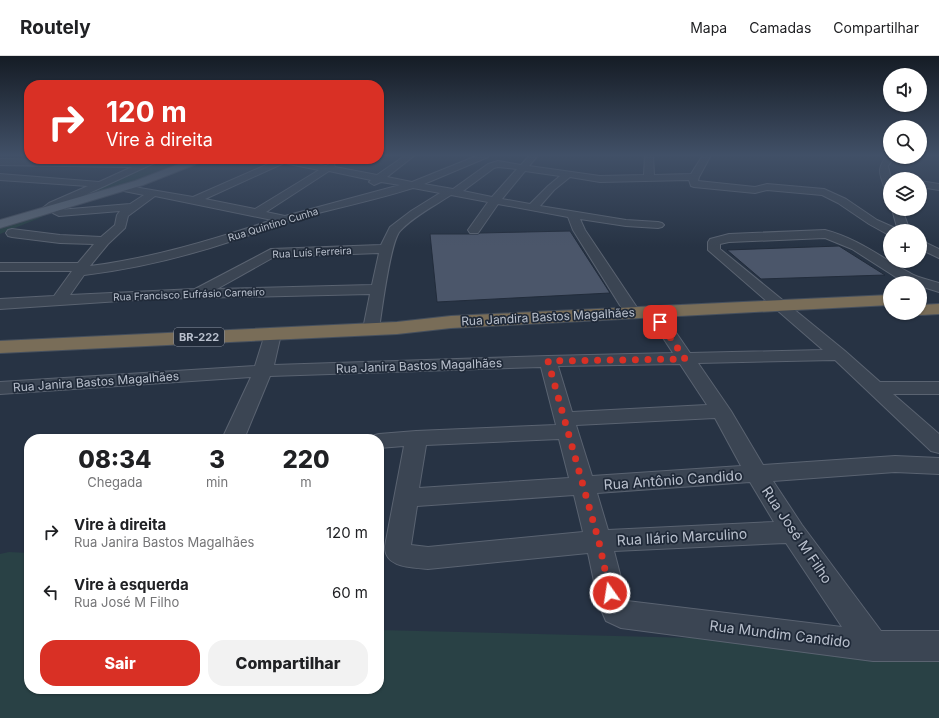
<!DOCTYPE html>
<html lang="pt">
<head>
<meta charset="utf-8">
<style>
	:root { --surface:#fff; --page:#f2f2f2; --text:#202124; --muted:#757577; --line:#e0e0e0; --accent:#d93025 }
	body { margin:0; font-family:Inter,sans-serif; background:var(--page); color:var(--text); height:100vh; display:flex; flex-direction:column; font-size:15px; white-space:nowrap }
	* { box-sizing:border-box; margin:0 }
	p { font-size:13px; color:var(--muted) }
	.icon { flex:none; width:22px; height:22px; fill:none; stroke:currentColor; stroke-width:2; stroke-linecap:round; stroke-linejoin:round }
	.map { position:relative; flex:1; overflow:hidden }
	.drawer { position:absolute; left:24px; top:378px; width:360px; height:260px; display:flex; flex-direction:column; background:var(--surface); border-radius:16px; box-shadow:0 1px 3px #0004 }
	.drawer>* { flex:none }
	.top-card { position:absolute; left:24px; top:24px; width:360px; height:84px; border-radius:16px; box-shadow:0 1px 3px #0004; background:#d93025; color:#fff; overflow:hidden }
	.fabs { position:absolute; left:883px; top:12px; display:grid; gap:8px }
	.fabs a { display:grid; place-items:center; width:44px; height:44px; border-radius:50%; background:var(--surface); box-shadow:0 1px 3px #0004; font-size:20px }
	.pin { position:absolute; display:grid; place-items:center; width:34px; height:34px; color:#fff; margin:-17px; border-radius:8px; box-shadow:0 2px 6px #0006 }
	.me { position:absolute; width:44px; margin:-22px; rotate:347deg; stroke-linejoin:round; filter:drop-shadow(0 0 3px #0008) }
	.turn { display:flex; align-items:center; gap:14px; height:84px; padding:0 16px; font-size:18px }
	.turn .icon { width:52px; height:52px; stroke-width:2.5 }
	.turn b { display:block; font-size:28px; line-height:34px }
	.eta { display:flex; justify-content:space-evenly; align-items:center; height:68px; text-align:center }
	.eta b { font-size:24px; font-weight:800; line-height:28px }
	.button { display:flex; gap:8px; margin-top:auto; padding:8px 16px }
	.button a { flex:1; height:46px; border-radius:16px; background:var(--accent); color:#fff; font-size:16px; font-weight:800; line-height:46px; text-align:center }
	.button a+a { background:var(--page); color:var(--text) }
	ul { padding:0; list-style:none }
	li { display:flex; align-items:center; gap:12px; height:60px; padding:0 16px }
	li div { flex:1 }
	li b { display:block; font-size:15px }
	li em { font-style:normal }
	header { display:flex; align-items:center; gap:24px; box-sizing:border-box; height:56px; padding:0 20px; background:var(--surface); border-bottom:1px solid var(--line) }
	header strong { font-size:19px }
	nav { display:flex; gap:22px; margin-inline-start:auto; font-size:14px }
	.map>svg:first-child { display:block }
</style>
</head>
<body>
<header>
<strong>Routely</strong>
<nav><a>Mapa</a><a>Camadas</a><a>Compartilhar</a></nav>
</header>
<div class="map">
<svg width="939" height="662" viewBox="0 0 939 662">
	<rect width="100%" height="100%" fill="#273344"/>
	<g fill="#294145">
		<path d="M161,103H193L180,106L135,126L79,141Z"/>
		<path d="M41,159L42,161L0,178V170Z"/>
		<path d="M9,496L29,497V633H379V574L939,588V662H0V498Z"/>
	</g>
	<g fill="#4b566a" stroke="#222c3b">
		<path d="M570,175L610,237L437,246L430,178H478L480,177Z"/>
		<path d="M839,190L885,219L761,223L727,194Z"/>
	</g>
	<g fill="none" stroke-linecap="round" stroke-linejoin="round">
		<defs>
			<g id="minor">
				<path d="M406,99H415L387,121L412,126L479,99H489L488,101L424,128L453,133L488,108L498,105L521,109L530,99H538L529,110L600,120L644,119L645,99H653L654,119L691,118L703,99H711L699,121L698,125L755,131L767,128L824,133L846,143L877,164L895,172L897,175H890V178H887L869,168L838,147L822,139L767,134L755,137L694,131L691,130L689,124L600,126L570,121L554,134L540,150L626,164L658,166L662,167L664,169L662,171L658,172L626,170L580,163L585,174L640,256L638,259L632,261L626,259L573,174L568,161L498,148L478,177H470L468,174L488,146L451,139C434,150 414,160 400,175C390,186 382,254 379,273L377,276L371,278L365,276L363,273L370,238L150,243L0,253V243L54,240L72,215H0V207H78L94,188L60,187L12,181L8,180L6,177L8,174L12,173L60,179L101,181L115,169L117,159L120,155L59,160L53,157L59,154L130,148L144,139L119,134L117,132L119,130L122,129L193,141L275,105L273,103H291L326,110L331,107L334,108L335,111L377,119ZM284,107L319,114L255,153L205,143ZM498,111L517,113L492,141L463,135L494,112ZM329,115L371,124L369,126L374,129L381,126L400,129L285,160L266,156ZM525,115L560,120L548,130L530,148L502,143ZM413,132L440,137L411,155L390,171L381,189L271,193L195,233L70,239L84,219C134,213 184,201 232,185C251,179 270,171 289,165C330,153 372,145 413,132ZM155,140L272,164C212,184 153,202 90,210L108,188L125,172L128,160ZM379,197L372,229L217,233L274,201Z"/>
				<path d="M887,99H890V101H894L888,110L891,123H890V137L885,134C880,116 876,115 887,99Z"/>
				<path d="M0,103L144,106L152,103H163L44,158L39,155L49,147L88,130L0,124V118L99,126L132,111L0,109Z"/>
				<path d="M920,125L939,128V134L920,131Z"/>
				<path d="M892,153H902L910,175H898Z"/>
				<path d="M825,174C859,183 880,201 910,217C918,222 930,224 939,227V236L920,230V227H905L852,193L825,182L729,186L720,188V193L845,295L880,326H939V338H893L939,378V397L931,395L835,304L698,307L731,355L763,409L895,400L939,402V418L895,416L773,425L802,469L881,575H939V605H873L621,572L606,565L599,549L588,497L428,513C412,511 384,512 385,490L404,390L379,392V383H369L371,380L379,378L416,375L556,369L541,311L270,320L244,383H222L251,321L0,338V326L255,310L265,278L267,274L273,273L279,274L281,278L274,309L548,300L673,297L652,265L654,262L660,260L666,262L690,297L823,294L708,194V186L710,183L729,178ZM680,308L707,349L572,356L558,310ZM715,362L741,410L592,420L576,369ZM559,383L569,422L419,432L426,389ZM750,426L774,466L608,474L597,437ZM574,439L583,476L428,491L411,489L417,450ZM786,487L842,571L627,545L614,495Z"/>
				<path d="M920,184L939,193V202L920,193Z"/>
			</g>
			<path id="major" d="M192,103H206L204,105L143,129L0,172V164L135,125Z"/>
			<g id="highway">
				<path d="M890,239V249L451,272L397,278L0,297V285L397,266L451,260Z"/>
				<path d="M939,248V258L920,259L913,257H920V249Z"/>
			</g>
		</defs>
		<use href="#minor" stroke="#5a6371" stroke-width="2"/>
		<use href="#major" stroke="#454e5d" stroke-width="2"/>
		<use href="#highway" stroke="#46505e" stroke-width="2"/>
		<use href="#minor" fill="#3b4553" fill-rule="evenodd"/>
		<use href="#major" fill="#596473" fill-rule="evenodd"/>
		<use href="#highway" fill="#796d58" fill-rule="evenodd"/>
	</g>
	<linearGradient id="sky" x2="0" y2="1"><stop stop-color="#151c25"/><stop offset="0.52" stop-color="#415067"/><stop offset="1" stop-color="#415067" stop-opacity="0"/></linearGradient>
	<rect width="939" height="191" fill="url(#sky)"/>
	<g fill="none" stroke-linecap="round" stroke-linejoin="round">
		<path stroke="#d93025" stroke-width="7" stroke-dasharray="0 12.6" d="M610,537L599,486L548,305L685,303L660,266"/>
	</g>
	<g text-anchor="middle" stroke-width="3.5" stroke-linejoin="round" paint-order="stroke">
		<g font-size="10" fill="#b9c0cd" stroke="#202a39">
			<text transform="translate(273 168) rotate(-17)" y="4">Rua Quintino Cunha</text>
			<text transform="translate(312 196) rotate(-3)" y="4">Rua Luís Ferreira</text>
			<text transform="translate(189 238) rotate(-2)" y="4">Rua Francisco Eufrásio Carneiro</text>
		</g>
		<rect fill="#202a39" stroke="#8b93a1" stroke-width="1" x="174" y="272" width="50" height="18" rx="3"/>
		<g font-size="11" font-weight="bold" fill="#b9c0cd">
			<text x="199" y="285">BR-222</text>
		</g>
		<g font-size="12" fill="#b9c0cd" stroke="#202a39">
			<text transform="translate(548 261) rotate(-3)" y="4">Rua Jandira Bastos Magalhães</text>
			<text transform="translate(419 310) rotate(-2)" y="4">Rua Janira Bastos Magalhães</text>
			<text transform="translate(96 326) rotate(-4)" y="4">Rua Janira Bastos Magalhães</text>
		</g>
		<g font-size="14" fill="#b9c0cd" stroke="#202a39">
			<text transform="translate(673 424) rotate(-4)" y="5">Rua Antônio Candido</text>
			<text transform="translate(797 479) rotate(56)" y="5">Rua José M Filho</text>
			<text transform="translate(682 481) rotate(-3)" y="5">Rua Ilário Marculino</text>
			<text transform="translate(780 578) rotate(7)" y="5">Rua Mundim Candido</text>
		</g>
	</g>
</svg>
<div class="fabs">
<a><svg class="icon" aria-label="sound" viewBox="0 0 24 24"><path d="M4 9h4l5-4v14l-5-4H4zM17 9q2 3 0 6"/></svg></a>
<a><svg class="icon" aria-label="search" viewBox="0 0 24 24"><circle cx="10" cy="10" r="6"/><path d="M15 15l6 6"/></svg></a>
<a><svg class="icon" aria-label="layers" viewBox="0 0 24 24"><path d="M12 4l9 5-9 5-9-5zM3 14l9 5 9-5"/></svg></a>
<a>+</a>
<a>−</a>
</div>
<div class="pin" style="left:660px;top:266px;background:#d93025"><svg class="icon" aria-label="arrive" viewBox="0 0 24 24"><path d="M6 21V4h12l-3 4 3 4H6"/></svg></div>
<svg class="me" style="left:610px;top:537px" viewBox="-20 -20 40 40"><circle r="17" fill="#d93025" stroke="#fff" stroke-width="3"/><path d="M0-11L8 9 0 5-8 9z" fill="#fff"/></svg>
<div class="top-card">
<div class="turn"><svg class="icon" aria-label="right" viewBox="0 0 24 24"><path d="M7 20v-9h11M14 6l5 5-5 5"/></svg><div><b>120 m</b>Vire à direita</div></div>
</div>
<section class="drawer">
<div class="eta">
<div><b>08:34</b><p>Chegada</p></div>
<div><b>3</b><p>min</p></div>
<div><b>220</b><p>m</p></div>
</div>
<ul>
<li><svg class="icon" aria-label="right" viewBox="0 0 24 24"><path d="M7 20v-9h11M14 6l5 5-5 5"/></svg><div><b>Vire à direita</b><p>Rua Janira Bastos Magalhães</p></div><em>120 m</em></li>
<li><svg class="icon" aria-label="left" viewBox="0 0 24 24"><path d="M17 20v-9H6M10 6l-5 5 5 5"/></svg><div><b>Vire à esquerda</b><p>Rua José M Filho</p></div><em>60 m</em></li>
</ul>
<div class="button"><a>Sair</a><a>Compartilhar</a></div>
</section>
</div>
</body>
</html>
